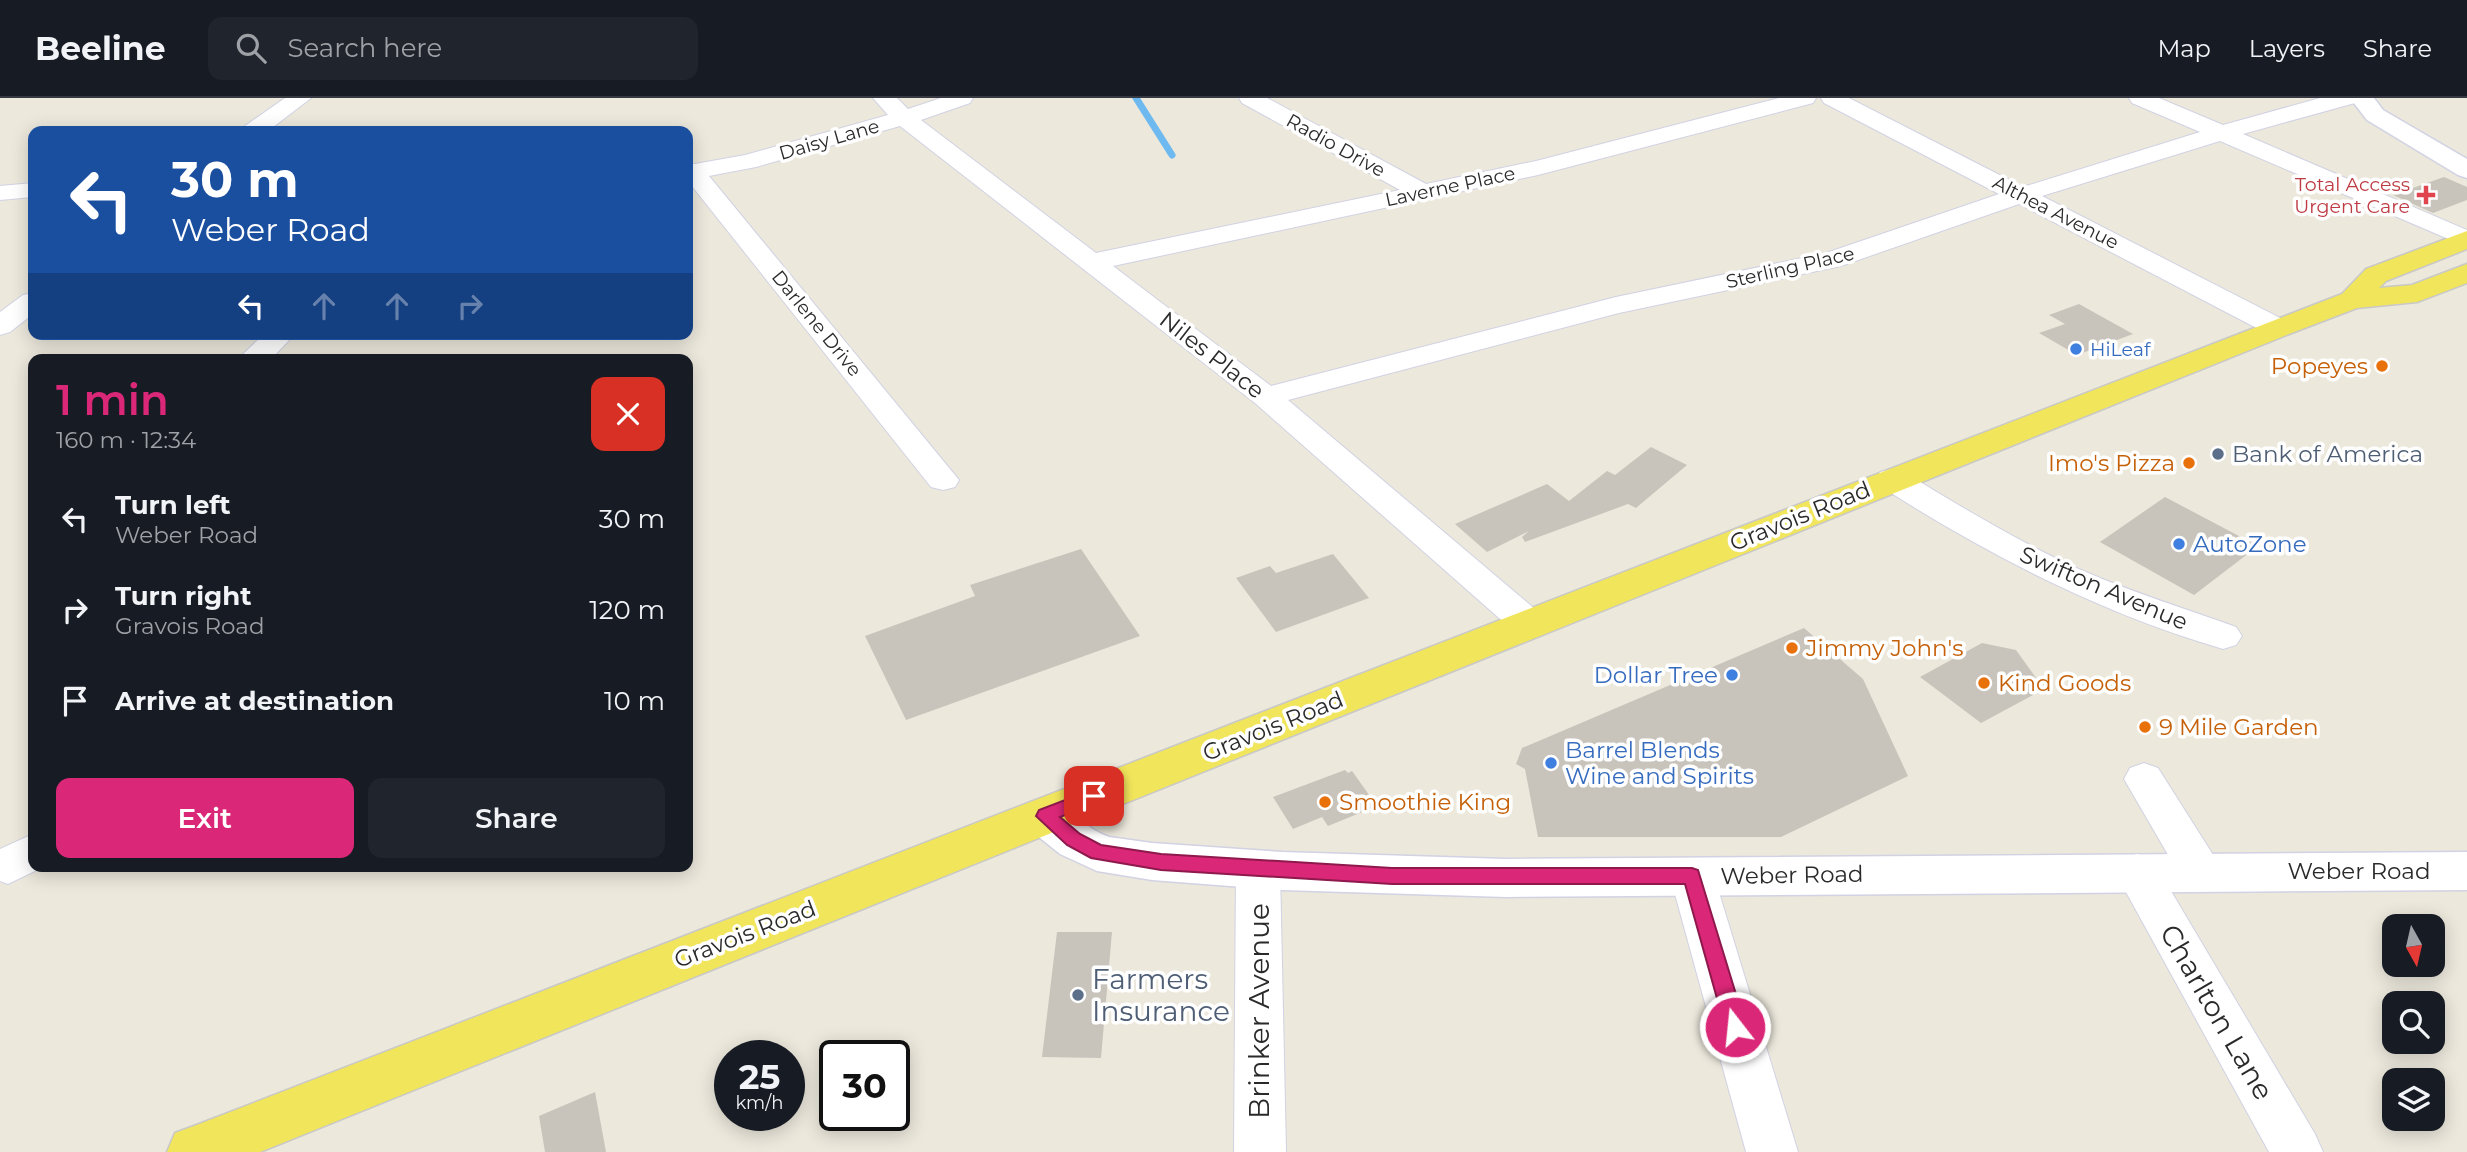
<!DOCTYPE html>
<html lang="en">
<head>
<meta charset="utf-8">
<style>
	:root { --surface:#171b24; --page:#20242c; --text:#f1f3f6; --muted:#9ea1a6; --line:#363941; --accent:#db2777 }
	body { margin:0; font-family:Montserrat,sans-serif; background:var(--page); color:var(--text); height:100vh; display:flex; flex-direction:column; font-size:26px; white-space:nowrap }
	* { box-sizing:border-box; margin:0 }
	p { font-size:23px; color:var(--muted) }
	.icon { flex:none; width:38px; height:38px; fill:none; stroke:currentColor; stroke-width:2; stroke-linecap:round; stroke-linejoin:round }
	.map { position:relative; flex:1; overflow:hidden }
	.side { position:absolute; left:28px; top:256px; width:665px; height:518px; display:flex; flex-direction:column; background:var(--surface); border-radius:14px; box-shadow:0 4px 18px #0003 }
	.side>* { flex:none }
	.top-card { position:absolute; left:28px; top:28px; width:665px; height:214px; border-radius:14px; box-shadow:0 4px 18px #0003; background:#1a4fa0; color:#fff; overflow:hidden }
	.needle { width:46px; rotate:172deg }
	.tools { position:absolute; left:2382px; top:816px; display:grid; gap:14px }
	.tools a { display:grid; place-items:center; width:63px; height:63px; border-radius:14px; background:var(--surface); box-shadow:0 4px 18px #0003; font-size:35px }
	.speed { position:absolute; left:714px; top:942px; display:flex; gap:14px; font-size:35px; font-weight:700; text-align:center }
	.speed>* { display:grid; place-content:center; width:91px; height:91px; border-radius:50%; background:var(--surface); box-shadow:0 4px 18px #0003; line-height:1 }
	.speed small { font-size:18px; font-weight:400 }
	.speed .limit { border:4px solid #111; border-radius:10px; background:#fff; color:#111 }
	.pin { position:absolute; display:grid; place-items:center; width:60px; height:60px; color:#fff; margin:-30px; border-radius:14px; box-shadow:0 4px 10px #0006 }
	.me { position:absolute; width:77px; margin:-38px; rotate:344deg; stroke-linejoin:round; filter:drop-shadow(0 0 5px #0008) }
	.turn { display:flex; align-items:center; gap:24px; height:147px; padding:0 28px; font-size:32px }
	.turn .icon { width:91px; height:91px; stroke-width:2.5 }
	.turn b { display:block; font-size:49px; line-height:60px }
	.lanes { display:flex; align-items:center; height:66px; padding:0 28px; background:#0003; justify-content:center; gap:35px; direction:ltr }
	.lanes .off { opacity:.35 }
	.round { display:grid; place-items:center; flex:none; width:74px; height:74px; border-radius:14px; background:var(--page) }
	.overview { display:flex; align-items:center; justify-content:space-between; height:119px; padding:0 28px }
	h1 { font-size:42px; font-weight:600; line-height:52px; color:var(--accent) }
	.button { display:flex; gap:14px; margin-top:auto; padding:14px 28px }
	.button a { flex:1; height:80px; border-radius:14px; background:var(--accent); color:#fff; font-size:28px; font-weight:600; line-height:80px; text-align:center }
	.button a+a { background:var(--page); color:var(--text) }
	ul { padding:0; list-style:none }
	li { display:flex; align-items:center; gap:21px; height:91px; padding:0 28px }
	li div { flex:1 }
	li b { display:block; font-size:26px }
	li em { font-style:normal }
	header { display:flex; align-items:center; gap:42px; box-sizing:border-box; height:98px; padding:0 35px; background:var(--surface); border-bottom:2px solid var(--line) }
	header strong { font-size:33px }
	nav { display:flex; gap:38px; margin-inline-start:auto; font-size:24px }
	.search { width:490px; height:63px; background:var(--page); display:flex; align-items:center; gap:18px; box-sizing:border-box; padding:0 24px; border-radius:14px; color:var(--muted); font-size:26px }
	.map>svg:first-child { display:block }
</style>
</head>
<body>
<header>
<strong>Beeline</strong>
<div class="search"><svg class="icon" aria-label="search" viewBox="0 0 24 24"><circle cx="10" cy="10" r="6"/><path d="M15 15l6 6"/></svg>Search here</div>
<nav><a>Map</a><a>Layers</a><a>Share</a></nav>
</header>
<div class="map">
<svg width="2467" height="1054" viewBox="0 0 2467 1054">
	<rect width="100%" height="100%" fill="#ece8dc"/>
	<g fill="none" stroke-linecap="round" stroke-linejoin="round">
		<path stroke="#6eb9ef" stroke-width="7" d="M1136,0L1172,57"/>
	</g>
	<g fill="#c8c4bc">
		<path d="M2444,79L2467,89V102L2433,115L2393,97Z"/>
		<path d="M2079,206L2133,236L2077,257L2039,235L2065,226L2049,217Z"/>
		<path d="M1651,349L1687,367L1636,410L1628,406L1525,444L1522,439L1529,433L1487,454L1455,426L1547,386L1569,403L1607,373L1615,377Z"/>
		<path d="M2165,399L2258,448L2194,497L2100,444Z"/>
		<path d="M1081,451L1140,538L906,622L865,538L975,498L970,487Z"/>
		<path d="M1333,456L1369,500L1276,534L1236,480L1270,468L1276,475Z"/>
		<path d="M1804,530L1863,581L1908,678L1781,739H1538L1525,671L1516,666L1522,650Z"/>
		<path d="M1982,545L2016,552L2044,591L1981,625L1920,579Z"/>
		<path d="M1345,672L1348,675L1352,673L1377,708L1328,728L1322,719L1293,731L1273,699Z"/>
		<path d="M1057,834H1112L1101,960L1042,959Z"/>
		<path d="M595,994L606,1054H545L539,1018Z"/>
	</g>
	<g fill="none" stroke-linecap="round" stroke-linejoin="round">
		<defs>
			<g id="minor">
				<path d="M285,0H311L268,33H242L245,28Z"/>
				<path d="M873,0H897L908,11L941,0H973L970,5L921,22L1096,155L1400,92L1242,5L1239,0H1267L1426,86L1536,63L1779,0H1816L1813,5L1538,77L1113,168L1271,288L1616,199L1826,155L1999,96L1824,5L1821,0H1849L2023,89L2200,34L2132,5L2129,0H2159L2223,27L2320,0H2358L2355,5L2243,36L2467,132V149L2220,43L2042,98L2288,224L2292,230L2288,236L2278,239L2268,236L2019,106L1841,168L1619,215L1288,302L1542,517L1547,526L1542,535L1529,539L1516,535L1255,305L900,28L756,69L709,78L959,382L955,389L943,392L931,389L688,83V65L695,66L745,57L888,17Z"/>
				<path d="M33,85V99L0,102V88Z"/>
				<path d="M33,195V216L10,234L0,237V214L23,197Z"/>
				<path d="M264,236H295L271,261H238Z"/>
				<path d="M1892,371L1904,374C1961,409 2019,444 2081,472C2131,494 2184,510 2236,529L2242,538L2236,547L2223,551C2100,515 1988,457 1880,388L1876,381L1880,374Z"/>
				<path d="M2144,665L2158,670L2215,760L2222,773L2215,786L2200,791L2185,786L2124,681L2130,670Z"/>
				<path d="M33,736V768H45L8,786L0,783V751Z"/>
				<path d="M1258,754L1273,759L1280,772L1286,1054H1234L1236,772L1243,759Z"/>
				<path d="M2137,756L2152,761L2315,1036L2323,1054H2269L2115,774L2122,761Z"/>
				<path d="M1692,760L1707,765L1714,778L1798,1054H1746L1670,778L1677,765Z"/>
			</g>
			<path id="tertiary" d="M1045,700C1069,708 1085,731 1109,739L1152,745L1282,754L1506,761L2467,754V792L1506,799L1282,792L1152,782L1097,773L1060,756L1029,731L1023,718L1029,705Z"/>
			<path id="secondary" d="M2350,0H2374L2383,12L2467,61V80L2458,77L2367,22Z"/>
			<path id="primary" d="M2467,133V151L2386,183L2379,190L2412,187L2467,166V185L2417,204L2357,210L2289,236L260,1054H167L175,1035L194,1028L2342,196L2366,171Z"/>
		</defs>
		<use href="#minor" stroke="#d1d2e3" stroke-width="2"/>
		<use href="#tertiary" stroke="#d1d2e3" stroke-width="3"/>
		<use href="#secondary" stroke="#d1d2e3" stroke-width="3"/>
		<use href="#primary" stroke="#c8c8c8" stroke-width="3"/>
		<use href="#minor" fill="#fff" fill-rule="evenodd"/>
		<use href="#tertiary" fill="#fff" fill-rule="evenodd"/>
		<use href="#secondary" fill="#fff" fill-rule="evenodd"/>
		<use href="#primary" fill="#f1e55c" fill-rule="evenodd"/>
	</g>
	<path fill="#db2777" stroke="#8e194d" stroke-width="2" d="M1094,691L1100,693L1103,698L1100,703L1060,719L1080,736L1101,747L1161,756L1392,770H1692L1698,772L1746,929L1743,935L1735,938L1728,935L1725,929L1685,786H1392L1161,772L1091,760L1067,747L1036,718L1039,712Z"/>
	<path fill="#e0444e" stroke="#fff" stroke-width="2.5" d="M2422.5 86.5h7v7h7v7h-7v7h-7v-7h-7v-7h7z"/>
	<g fill="#3f7fe0" stroke="#fff" stroke-width="2.5">
		<circle cx="2076" cy="251" r="7"/>
		<circle cx="2179" cy="446" r="7"/>
		<circle cx="1732" cy="577" r="7"/>
		<circle cx="1551" cy="665" r="7"/>
	</g>
	<g fill="#e8710a" stroke="#fff" stroke-width="2.5">
		<circle cx="2382" cy="268" r="7"/>
		<circle cx="2189" cy="365" r="7"/>
		<circle cx="1792" cy="550" r="7"/>
		<circle cx="1984" cy="585" r="7"/>
		<circle cx="2145" cy="629" r="7"/>
		<circle cx="1325" cy="704" r="7"/>
	</g>
	<g fill="#5c6f8a" stroke="#fff" stroke-width="2.5">
		<circle cx="2218" cy="356" r="7"/>
		<circle cx="1078" cy="897" r="7"/>
	</g>
	<g text-anchor="middle" stroke-width="7" stroke-linejoin="round" paint-order="stroke">
		<g font-size="19" fill="#2a2a2a" stroke="#fff">
			<text transform="translate(829 41) rotate(-16)" y="7">Daisy Lane</text>
			<text transform="translate(1336 47) rotate(29)" y="7">Radio Drive</text>
			<text transform="translate(1450 88) rotate(-12)" y="7">Laverne Place</text>
			<text transform="translate(2056 114) rotate(27)" y="7">Althea Avenue</text>
			<text transform="translate(1790 169) rotate(-13)" y="7">Sterling Place</text>
			<text transform="translate(817 225) rotate(51)" y="7">Darlene Drive</text>
		</g>
		<g font-size="19" fill="#be3a42" stroke="#fff" text-anchor="end">
			<text x="2410" y="93">Total Access<tspan x="2410" dy="22">Urgent Care</tspan></text>
		</g>
		<g font-size="19" fill="#366cbe" stroke="#fff" text-anchor="start">
			<text x="2090" y="258">HiLeaf</text>
		</g>
		<g font-size="23" fill="#2a2a2a" stroke="#fff">
			<text transform="translate(1212 257) rotate(38)" y="8">Niles Place</text>
			<text transform="translate(1800 418) rotate(-22)" y="8">Gravois Road</text>
			<text transform="translate(2104 490) rotate(23)" y="8">Swifton Avenue</text>
			<text transform="translate(1273 628) rotate(-22)" y="8">Gravois Road</text>
			<text x="2359" y="781">Weber Road</text>
			<text transform="translate(1792 777) rotate(-1)" y="8">Weber Road</text>
			<text transform="translate(745 836) rotate(-21)" y="8">Gravois Road</text>
		</g>
		<g font-size="23" fill="#c56008" stroke="#fff" text-anchor="start">
			<text x="2368" y="276" text-anchor="end">Popeyes</text>
			<text x="2175" y="373" text-anchor="end">Imo's Pizza</text>
			<text x="1806" y="558">Jimmy John's</text>
			<text x="1998" y="593">Kind Goods</text>
			<text x="2159" y="637">9 Mile Garden</text>
			<text x="1339" y="712">Smoothie King</text>
		</g>
		<g font-size="23" fill="#4e5e75" stroke="#fff" text-anchor="start">
			<text x="2232" y="364">Bank of America</text>
		</g>
		<g font-size="23" fill="#366cbe" stroke="#fff" text-anchor="start">
			<text x="2193" y="454">AutoZone</text>
			<text x="1718" y="585" text-anchor="end">Dollar Tree</text>
			<text x="1565" y="660">Barrel Blends<tspan x="1565" dy="26">Wine and Spirits</tspan></text>
		</g>
		<g font-size="28" fill="#4e5e75" stroke="#fff" text-anchor="start">
			<text x="1092" y="891">Farmers<tspan x="1092" dy="32">Insurance</tspan></text>
		</g>
		<g font-size="28" fill="#2a2a2a" stroke="#fff">
			<text transform="translate(1259 913) rotate(-90)" y="10">Brinker Avenue</text>
			<text transform="translate(2217 914) rotate(60)" y="10">Charlton Lane</text>
		</g>
	</g>
</svg>
<div class="tools">
<a><svg class="needle" viewBox="-14 -14 28 28"><path d="M0-13l5 13h-10z" fill="#e53935"/><path d="M0 13l5-13h-10z" fill="#9ea1a6"/></svg></a>
<a><svg class="icon" aria-label="search" viewBox="0 0 24 24"><circle cx="10" cy="10" r="6"/><path d="M15 15l6 6"/></svg></a>
<a><svg class="icon" aria-label="layers" viewBox="0 0 24 24"><path d="M12 4l9 5-9 5-9-5zM3 14l9 5 9-5"/></svg></a>
</div>
<div class="speed"><div>25<small>km/h</small></div><div class="limit">30</div></div>
<div class="pin" style="left:1094px;top:698px;background:#d93025"><svg class="icon" aria-label="arrive" viewBox="0 0 24 24"><path d="M6 21V4h12l-3 4 3 4H6"/></svg></div>
<svg class="me" style="left:1735px;top:929px" viewBox="-20 -20 40 40"><circle r="17" fill="#db2777" stroke="#fff" stroke-width="3"/><path d="M0-11L8 9 0 5-8 9z" fill="#fff"/></svg>
<div class="top-card">
<div class="turn"><svg class="icon" aria-label="left" viewBox="0 0 24 24"><path d="M17 20v-9H6M10 6l-5 5 5 5"/></svg><div><b>30 m</b>Weber Road</div></div>
<div class="lanes"><svg class="icon" aria-label="left" viewBox="0 0 24 24"><path d="M17 20v-9H6M10 6l-5 5 5 5"/></svg><svg class="icon off" aria-label="ahead" viewBox="0 0 24 24"><path d="M12 20V5M6 11l6-6 6 6"/></svg><svg class="icon off" aria-label="ahead" viewBox="0 0 24 24"><path d="M12 20V5M6 11l6-6 6 6"/></svg><svg class="icon off" aria-label="right" viewBox="0 0 24 24"><path d="M7 20v-9h11M14 6l5 5-5 5"/></svg></div>
</div>
<section class="side">
<div class="overview"><div><h1>1 min</h1><p>160 m · 12:34</p></div><a class="round" style="background:#d93025;color:#fff"><svg class="icon" aria-label="close" viewBox="0 0 24 24"><path d="M6 6l12 12M18 6L6 18"/></svg></a></div>
<ul>
<li><svg class="icon" aria-label="left" viewBox="0 0 24 24"><path d="M17 20v-9H6M10 6l-5 5 5 5"/></svg><div><b>Turn left</b><p>Weber Road</p></div><em>30 m</em></li>
<li><svg class="icon" aria-label="right" viewBox="0 0 24 24"><path d="M7 20v-9h11M14 6l5 5-5 5"/></svg><div><b>Turn right</b><p>Gravois Road</p></div><em>120 m</em></li>
<li><svg class="icon" aria-label="arrive" viewBox="0 0 24 24"><path d="M6 21V4h12l-3 4 3 4H6"/></svg><div><b>Arrive at destination</b></div><em>10 m</em></li>
</ul>
<div class="button"><a>Exit</a><a>Share</a></div>
</section>
</div>
</body>
</html>
